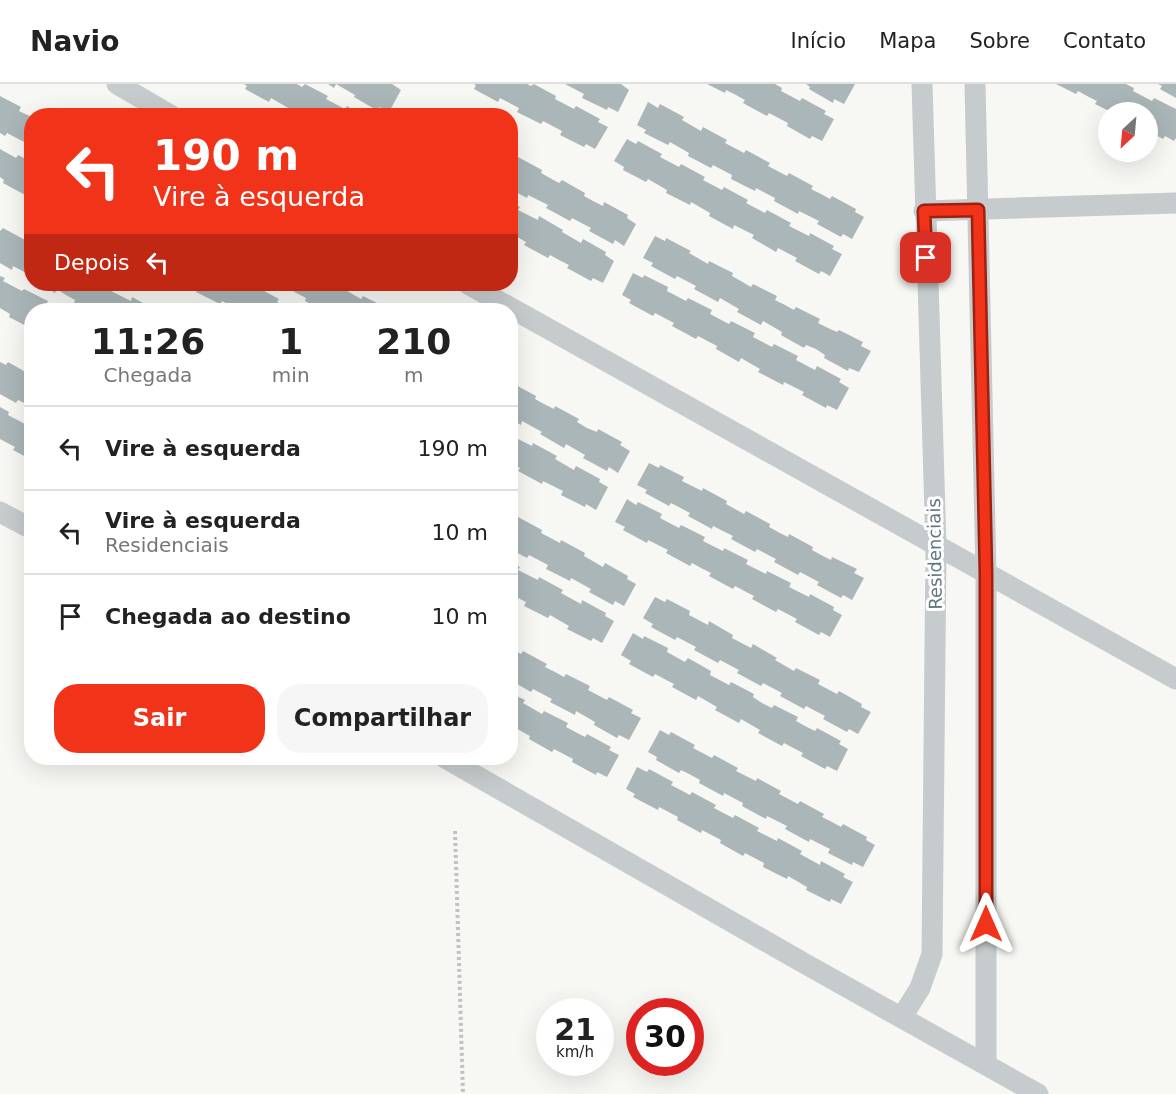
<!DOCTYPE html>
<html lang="pt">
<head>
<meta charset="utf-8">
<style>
	:root { --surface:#fff; --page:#f6f6f6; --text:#222; --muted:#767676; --line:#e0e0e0; --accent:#f1331a }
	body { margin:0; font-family:"DejaVu Sans",sans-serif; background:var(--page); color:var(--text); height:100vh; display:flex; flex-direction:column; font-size:22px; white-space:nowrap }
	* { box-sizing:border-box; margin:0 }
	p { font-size:20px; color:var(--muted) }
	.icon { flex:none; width:33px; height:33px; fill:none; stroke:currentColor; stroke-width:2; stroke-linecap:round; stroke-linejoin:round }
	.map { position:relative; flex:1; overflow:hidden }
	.details { position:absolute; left:24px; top:219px; width:494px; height:462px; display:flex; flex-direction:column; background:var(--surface); border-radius:24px; box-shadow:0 6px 24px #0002 }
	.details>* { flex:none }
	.top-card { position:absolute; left:24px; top:24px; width:494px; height:183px; border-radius:24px; box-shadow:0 6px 24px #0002; background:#f1331a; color:#fff; overflow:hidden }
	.needle { width:39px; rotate:206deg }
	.tools { position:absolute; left:1098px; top:18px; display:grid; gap:12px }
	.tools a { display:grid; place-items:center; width:60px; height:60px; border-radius:50%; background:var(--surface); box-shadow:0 6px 24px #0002; font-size:30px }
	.speed { position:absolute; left:536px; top:914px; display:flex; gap:12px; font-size:30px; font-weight:700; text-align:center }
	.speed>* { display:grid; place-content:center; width:78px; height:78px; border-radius:50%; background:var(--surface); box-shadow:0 6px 24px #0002; line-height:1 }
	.speed small { font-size:15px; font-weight:400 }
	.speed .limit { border:9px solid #d22; background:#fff; color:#111 }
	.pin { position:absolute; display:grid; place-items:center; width:51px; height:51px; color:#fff; margin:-26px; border-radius:12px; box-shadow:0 3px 9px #0006 }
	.me { position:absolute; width:66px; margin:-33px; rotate:0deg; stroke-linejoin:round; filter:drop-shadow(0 0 4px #0008) }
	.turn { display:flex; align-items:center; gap:21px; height:126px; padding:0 30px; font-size:27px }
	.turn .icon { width:78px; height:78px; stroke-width:2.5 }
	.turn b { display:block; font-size:42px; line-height:51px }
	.then { display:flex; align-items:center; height:57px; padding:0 30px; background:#0003; gap:12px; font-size:22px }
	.eta { display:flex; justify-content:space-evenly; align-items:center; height:102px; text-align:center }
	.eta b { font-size:36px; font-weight:700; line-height:42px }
	.cta { display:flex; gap:12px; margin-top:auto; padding:12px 30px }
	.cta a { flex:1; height:69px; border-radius:24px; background:var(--accent); color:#fff; font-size:24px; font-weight:700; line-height:69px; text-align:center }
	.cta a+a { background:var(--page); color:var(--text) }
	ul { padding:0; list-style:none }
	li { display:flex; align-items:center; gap:18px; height:84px; padding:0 30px; border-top:2px solid var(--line) }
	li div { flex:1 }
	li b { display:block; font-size:22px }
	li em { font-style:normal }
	header { display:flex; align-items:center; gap:36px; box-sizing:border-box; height:84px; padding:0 30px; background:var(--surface); border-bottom:2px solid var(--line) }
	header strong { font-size:28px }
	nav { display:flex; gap:33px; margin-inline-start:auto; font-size:21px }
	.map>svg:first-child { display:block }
</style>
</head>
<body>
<header>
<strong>Navio</strong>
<nav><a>Início</a><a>Mapa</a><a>Sobre</a><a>Contato</a></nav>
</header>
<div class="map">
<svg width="1176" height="1010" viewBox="0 0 1176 1010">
	<rect width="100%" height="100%" fill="#f7f7f4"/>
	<g fill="#abb6b9">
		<path d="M244,0H297L302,3L305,0L328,12L326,15L345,25L347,22L364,32H295L288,28L290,25L271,14L269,18L245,5L247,2Z"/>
		<path d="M328,0H392L401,6L389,28L379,23L378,27L354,13L355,11L336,0L334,4Z"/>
		<path d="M473,0H527L531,2L534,0L556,12L555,15L574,25L576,22L600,35L598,38L608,43L595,65L586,60L584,63L560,51L562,47L543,37L541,40L517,28L519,24L500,14L498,18L474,5L476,1Z"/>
		<path d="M565,0H621L629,6L618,28L608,23L607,26L582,14L584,10Z"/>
		<path d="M707,0H775L782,4L781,7L800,17L802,14L826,27L824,30L834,35L822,57L812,52L810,55L787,42L788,39L769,29L767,32L743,19L745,16L736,11L726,6L725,9Z"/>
		<path d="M806,0H855L844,20L834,15L833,19L809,5L810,3Z"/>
		<path d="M1056,0H1126L1134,4L1133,7L1152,17L1154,14L1176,25V54L1174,57L1165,52L1163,55L1148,47V28H1111L1095,20L1097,17L1087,12L1078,7L1076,10Z"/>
		<path d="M1158,0H1176V14L1160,5L1162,2Z"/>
		<path d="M0,12L21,23L19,27L32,33V66L25,62L26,59L7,49L5,52L0,49Z"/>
		<path d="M648,18L658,24L660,20L684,33L682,36L701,47L703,43L727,56L725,59L744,69L746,66L770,79L768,82L787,92L789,89L813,102L811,105L821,110L830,115L832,112L856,125L855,128L864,133L852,155L843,150L841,153L817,140L819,137L799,127L798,130L774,117L775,114L756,104L755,107L731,95L732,91L713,81L711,84L688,72L689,69L670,58L668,61L644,49L646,46L637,41Z"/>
		<path d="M421,25L430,30L432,27L441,32H417Z"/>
		<path d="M627,55L636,60L638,57L662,70L660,73L679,83L681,80L705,93L703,96L722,106L724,103L748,116L746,119L765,129L767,126L791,139L789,142L809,152L810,149L834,162L832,165L842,170L830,192L821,187L819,190L795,177L797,174L778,164L776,168L752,154L754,151L734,141L733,145L709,132L710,129L691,118L690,121L666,109L667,106L648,95L646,98L623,86L624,83L614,77Z"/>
		<path d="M0,65L16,74L18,71L32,78V110L28,108L27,112L3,99L4,96L0,93Z"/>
		<path d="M510,72L516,76L518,73L542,86L541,89L559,99L562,96L585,109L584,112L593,117L603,122L604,118L628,131L627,134L636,140L624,162L615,156L613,160L589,147L591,144L572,134L570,137L546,124L548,121L528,111L527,114L510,105Z"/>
		<path d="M510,117L520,123L518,126L538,136L539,132L563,146L562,148L581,159L583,155L606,168L605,171L614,177L603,199L593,194L591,197L567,184L569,181L559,176L550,171L548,174L524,161L526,158L510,149Z"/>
		<path d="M3,144L27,157L25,160L32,164V192L13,182L12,186L0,179V147Z"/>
		<path d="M655,152L665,157L666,154L691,167L689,169L708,180L709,177L733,189L732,192L751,203L753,200L777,212L775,216L785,221L794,226L796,223L820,235L818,239L828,244L837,248L839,246L863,258L861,262L871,267L859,288L849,284L848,287L824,274L825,271L816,265L806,261L804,264L781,251L782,248L763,237L761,241L737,228L739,225L720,214L718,218L694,205L696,202L677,192L675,195L651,182L653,179L643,174Z"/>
		<path d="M633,189L643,194L644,191L668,203L667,207L686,217L688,214L712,226L710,230L729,240L731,237L755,249L753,253L772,263L774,260L798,272L796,276L815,286L817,282L841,295L839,298L849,304L837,326L827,321L826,324L802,311L804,308L784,298L783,301L758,288L760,285L741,274L739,278L716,265L717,262L698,252L696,255L672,242L674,239L655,229L653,232L629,219L631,216L622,211Z"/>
		<path d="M0,192L5,194L3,197L22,207L24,205L48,217L46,221L58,226H32V245L9,233L10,230L0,224Z"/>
		<path d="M38,200H106L113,203L111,207L131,217L132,213L156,226H88L74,219L75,216L66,211L57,205L55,209Z"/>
		<path d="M189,200H241L253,206L255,202L279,215L277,218L292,226H239L222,217L220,220L196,208L198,204Z"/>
		<path d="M272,200H340L344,201L342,204L361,215L363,212L387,224L386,226H322L305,217L306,214L287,204L285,207Z"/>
		<path d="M0,278L6,281L8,278L31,291L30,294L32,295V323L18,316L16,319L0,310Z"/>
		<path d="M512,299L536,312L535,315L544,320L554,325L555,322L579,335L577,338L587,344L597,348L598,345L622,358L620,361L630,367L618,389L609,383L607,387L583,374L585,371L566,360L564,364L540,350L542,348L522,337L521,341L510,335V303Z"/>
		<path d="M0,323L9,328L8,331L27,341L28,338L32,340V376L13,366L15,363L0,355Z"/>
		<path d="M510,347L514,349L512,352L532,362L533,359L557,372L555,375L574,386L576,382L600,395L599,398L608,403L596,426L586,420L585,423L561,411L563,407L543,397L542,400L518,387L520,384L510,379Z"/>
		<path d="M649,379L659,384L660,381L684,393L682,397L702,407L703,404L727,417L726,420L744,430L746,427L770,440L769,443L778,448L788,453L789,450L813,463L812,466L821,471L831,476L832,473L857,485L854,489L864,494L852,516L843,511L841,514L817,501L819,498L800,488L798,491L774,478L776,475L757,465L755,468L731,455L733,452L713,442L712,445L688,432L690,429L671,419L669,422L645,409L647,406L637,401Z"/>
		<path d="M627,415L636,421L638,418L662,430L660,434L679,444L681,441L705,453L703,457L723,467L724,464L748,476L746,480L766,490L767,487L791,499L789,503L809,513L810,510L834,523L833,526L842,531L830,553L821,548L819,551L795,538L797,535L778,525L776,528L752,515L754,512L735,502L733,505L709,492L711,489L701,484L692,479L690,482L666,469L668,466L648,456L647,459L623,446L625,443L615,438Z"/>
		<path d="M510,433L517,436L518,433L542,446L541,449L560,459L561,456L585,469L584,472L603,483L605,479L628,492L627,495L636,500L624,522L615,517L613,521L589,508L591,505L571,494L570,497L546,485L548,481L529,471L527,474L510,465Z"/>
		<path d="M510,478L520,483L518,486L538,496L539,493L563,506L561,509L581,520L582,516L606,529L605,532L614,537L602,559L593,554L591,557L567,545L569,542L550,531L548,534L524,522L526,518L510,510Z"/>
		<path d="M655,513L665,518L667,515L690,527L689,531L708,541L709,537L733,551L732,554L751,564L753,560L777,574L775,576L794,587L796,584L820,596L818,600L837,610L839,607L862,620L861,623L871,628L858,650L849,645L847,648L823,635L825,632L806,622L804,625L780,612L782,609L763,599L761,602L737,589L739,586L720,576L718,579L694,566L696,563L677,553L675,556L651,543L653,540L643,534Z"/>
		<path d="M633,549L643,555L644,552L668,564L667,568L685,578L688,574L711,587L710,591L729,601L731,598L754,610L753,613L762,619L772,624L774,621L798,633L796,637L805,642L815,647L817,644L841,657L839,660L848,665L837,687L827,682L825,685L801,672L803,669L784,659L782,662L758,649L760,646L741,635L739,639L715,626L717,623L698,612L696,616L672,603L674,600L655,590L653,593L629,580L631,577L621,571Z"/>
		<path d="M510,564L521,570L523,567L547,580L545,583L555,588L564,593L566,590L590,602L588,606L607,616L609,613L633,626L631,629L641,634L629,656L619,651L617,654L594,641L595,638L576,627L575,631L550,618L552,615L533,605L531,608L510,596Z"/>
		<path d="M510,609L525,616L523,619L542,630L544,627L568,639L566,643L585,653L587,650L611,663L609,666L619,671L607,693L597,688L596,691L572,678L573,675L554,665L552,668L529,655L530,652L510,641Z"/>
		<path d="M660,646L669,651L671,648L695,661L693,664L712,674L714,671L738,684L736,687L756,697L757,694L781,707L779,710L798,720L800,717L824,730L822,733L832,738L841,743L843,740L867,753L866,756L875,761L863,783L853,778L852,781L828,769L830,765L810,755L809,758L785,745L787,742L767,732L766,735L742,722L743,719L724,709L723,712L699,699L700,696L691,691L681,686L679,689L656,676L657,673L648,668Z"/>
		<path d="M637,683L647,688L649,685L673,698L671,701L690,711L692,708L716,721L714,724L733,734L735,731L759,744L757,747L777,757L778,754L802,767L800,770L820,781L821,777L845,790L843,793L853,798L841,820L831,815L830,818L806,806L807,803L788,792L787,795L763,783L764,779L745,769L743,772L720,759L721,756L702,746L701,749L677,736L678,733L659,723L658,726L633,713L635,710L626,705Z"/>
	</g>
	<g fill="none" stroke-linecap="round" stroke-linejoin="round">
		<path stroke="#c0c2c4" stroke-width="4" stroke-dasharray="3 3" stroke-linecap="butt" d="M455,747L463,1010"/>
		<g stroke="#c6cbcd" stroke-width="21">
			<path d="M117,0L172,32"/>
			<path d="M975,0L986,490V980"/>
			<path d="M924,127L1176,119"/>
			<path d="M468,200L1176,595"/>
			<path d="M0,428L32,445"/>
			<path d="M445,674L809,882L1038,1010"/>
			<path d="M902,933L920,904L932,870L936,462L922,0"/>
		</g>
	</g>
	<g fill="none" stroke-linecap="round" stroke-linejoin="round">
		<defs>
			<path id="route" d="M926,174L924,127L978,126L986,490V840"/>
		</defs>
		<use href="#route" stroke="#9d2111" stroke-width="15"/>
		<use href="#route" stroke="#f1331a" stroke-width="10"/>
	</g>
	<g text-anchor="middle" stroke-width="6" stroke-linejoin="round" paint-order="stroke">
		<g font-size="18" fill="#607781" stroke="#fff">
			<text transform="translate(935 470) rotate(-91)" y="6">Residenciais</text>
		</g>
	</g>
</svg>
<div class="tools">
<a><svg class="needle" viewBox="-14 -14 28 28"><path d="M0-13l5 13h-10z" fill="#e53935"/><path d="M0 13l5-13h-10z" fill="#767676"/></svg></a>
</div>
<div class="speed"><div>21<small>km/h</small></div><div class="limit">30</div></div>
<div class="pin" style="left:926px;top:174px;background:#d93025"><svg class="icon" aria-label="arrive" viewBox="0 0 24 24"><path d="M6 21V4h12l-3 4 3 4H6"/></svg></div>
<svg class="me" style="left:986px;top:840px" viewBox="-20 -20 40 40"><path d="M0-17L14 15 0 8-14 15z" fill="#f1331a" stroke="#fff" stroke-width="4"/></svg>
<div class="top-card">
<div class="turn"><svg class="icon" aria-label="left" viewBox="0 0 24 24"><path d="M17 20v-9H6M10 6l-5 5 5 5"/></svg><div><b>190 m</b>Vire à esquerda</div></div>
<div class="then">Depois<svg class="icon" aria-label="left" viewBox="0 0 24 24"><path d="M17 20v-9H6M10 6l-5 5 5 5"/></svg></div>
</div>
<section class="details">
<div class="eta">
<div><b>11:26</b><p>Chegada</p></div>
<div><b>1</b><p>min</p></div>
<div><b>210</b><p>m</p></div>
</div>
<ul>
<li><svg class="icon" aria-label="left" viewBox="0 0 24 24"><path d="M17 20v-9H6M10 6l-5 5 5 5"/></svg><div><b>Vire à esquerda</b></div><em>190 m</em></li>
<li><svg class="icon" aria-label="left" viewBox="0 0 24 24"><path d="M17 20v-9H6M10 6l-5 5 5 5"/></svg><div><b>Vire à esquerda</b><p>Residenciais</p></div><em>10 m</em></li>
<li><svg class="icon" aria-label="arrive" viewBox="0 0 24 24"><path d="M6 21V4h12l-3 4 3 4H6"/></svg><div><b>Chegada ao destino</b></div><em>10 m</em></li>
</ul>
<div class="cta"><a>Sair</a><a>Compartilhar</a></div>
</section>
</div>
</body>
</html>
